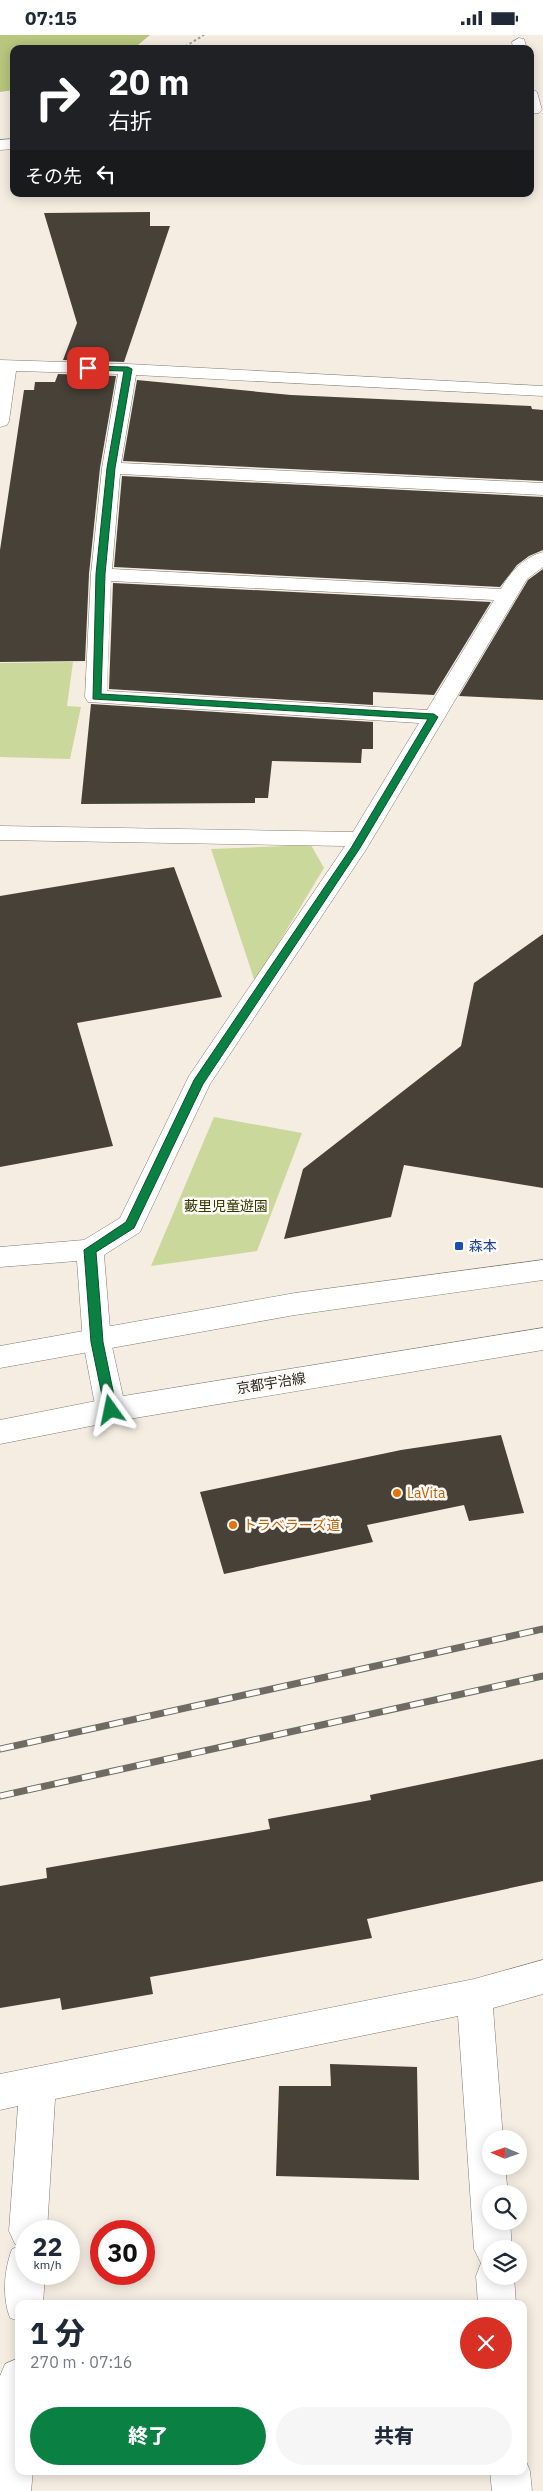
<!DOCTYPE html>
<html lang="ja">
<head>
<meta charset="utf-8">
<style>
	:root { --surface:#fff; --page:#f6f6f7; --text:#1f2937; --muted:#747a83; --accent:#0b8043 }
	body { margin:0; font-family:"IBM Plex Sans","Noto Sans JP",sans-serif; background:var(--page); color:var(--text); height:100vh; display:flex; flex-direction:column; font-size:19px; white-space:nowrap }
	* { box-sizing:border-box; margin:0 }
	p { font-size:16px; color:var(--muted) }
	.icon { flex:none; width:28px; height:28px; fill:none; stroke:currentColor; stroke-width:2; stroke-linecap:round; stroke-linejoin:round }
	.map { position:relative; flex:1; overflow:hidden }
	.sheet { position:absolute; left:15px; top:2265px; width:512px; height:175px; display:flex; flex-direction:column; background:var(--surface); border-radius:10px; box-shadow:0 2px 12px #0003 }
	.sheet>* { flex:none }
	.top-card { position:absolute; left:10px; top:10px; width:524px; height:152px; border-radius:10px; box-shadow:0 2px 12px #0003; background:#202124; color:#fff; overflow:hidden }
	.needle { width:32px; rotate:272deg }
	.tools { position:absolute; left:482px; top:2095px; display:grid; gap:10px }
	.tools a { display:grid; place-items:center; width:45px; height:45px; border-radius:50%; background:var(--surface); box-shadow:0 2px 12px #0003; font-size:25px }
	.speed { position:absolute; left:15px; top:2185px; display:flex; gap:10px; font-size:25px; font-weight:700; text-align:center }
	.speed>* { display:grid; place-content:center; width:65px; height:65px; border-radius:50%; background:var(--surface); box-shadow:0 2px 12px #0003; line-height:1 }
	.speed small { font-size:12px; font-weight:400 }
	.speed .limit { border:8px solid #d22; background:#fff; color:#111 }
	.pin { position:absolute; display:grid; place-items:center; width:42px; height:42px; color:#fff; margin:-21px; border-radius:10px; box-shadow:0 2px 8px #0006 }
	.me { position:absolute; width:55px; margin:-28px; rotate:348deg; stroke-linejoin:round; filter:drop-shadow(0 0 4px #0008) }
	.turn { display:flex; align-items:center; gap:18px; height:105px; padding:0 15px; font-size:22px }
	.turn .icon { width:65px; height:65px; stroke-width:2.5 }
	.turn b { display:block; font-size:35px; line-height:42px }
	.then { display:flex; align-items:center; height:48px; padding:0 15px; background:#0003; gap:10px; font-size:19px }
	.round { display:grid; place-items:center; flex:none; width:52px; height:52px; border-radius:26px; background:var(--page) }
	.summary { display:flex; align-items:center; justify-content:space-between; height:85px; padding:0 15px }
	h1 { font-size:30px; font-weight:800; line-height:38px }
	.action { display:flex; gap:10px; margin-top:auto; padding:10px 15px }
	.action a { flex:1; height:58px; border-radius:30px; background:var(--accent); color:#fff; font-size:20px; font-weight:800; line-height:58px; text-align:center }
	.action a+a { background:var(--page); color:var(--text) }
	.status { display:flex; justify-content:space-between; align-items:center; height:35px; padding:0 25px; background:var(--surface); direction:ltr }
	.status svg { height:14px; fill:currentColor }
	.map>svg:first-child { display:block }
</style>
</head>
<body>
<div class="status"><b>07:15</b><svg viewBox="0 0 49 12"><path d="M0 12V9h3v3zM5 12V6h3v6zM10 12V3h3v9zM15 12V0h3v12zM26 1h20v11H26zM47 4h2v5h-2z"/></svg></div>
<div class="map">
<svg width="543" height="2456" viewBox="0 0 543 2456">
	<rect width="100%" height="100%" fill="#f5ede2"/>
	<g fill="#cbd89b">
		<path d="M73,627L67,671L81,672L70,724L0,722V628Z"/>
		<path d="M311,810L324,833L255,947L211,814Z"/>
		<path d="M214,1082L302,1098L257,1216L151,1231Z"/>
	</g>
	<path fill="#b8c67e" d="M0,0H150L133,14H14V55L0,57Z"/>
	<g fill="#484138">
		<path d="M150,177V191H170L124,327L63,325L77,288L44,178Z"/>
		<path d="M58,339L116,341L100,433L89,539L85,626L0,627V515L24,355H34L35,347H55Z"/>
		<path d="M137,345L291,360L531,371L532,374L543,375V446L123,426Z"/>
		<path d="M122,441L543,462V515L529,521L517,530L500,552L114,532Z"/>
		<path d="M543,534V665L459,661L528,545Z"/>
		<path d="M113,548L491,567L434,660L373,657V670L109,654Z"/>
		<path d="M91,669L373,687V714H362L361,728L272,726L268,763H255V768L81,769Z"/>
		<path d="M174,832L222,962L77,988L113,1111L0,1132V861Z"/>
		<path d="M543,899V1153L404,1130L391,1182L284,1204L303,1134L461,1011L474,948Z"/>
		<path d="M501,1400L524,1478L469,1486L464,1470L367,1490L373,1507L224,1539L200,1457L401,1415Z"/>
		<path d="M543,1724V1846L367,1884L372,1903L150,1942L153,1959L62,1975L60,1963L0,1973V1851L47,1843L46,1833L270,1794L268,1784L371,1765L370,1760Z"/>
		<path d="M330,2029L417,2032L419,2145L276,2141L279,2051H331Z"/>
	</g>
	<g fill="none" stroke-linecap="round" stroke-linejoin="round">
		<defs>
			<g id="street">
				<path d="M519,3L524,4L527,14H513L512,7Z"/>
				<path d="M530,53L537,57L542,75L539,78L530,79Z"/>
				<path d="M14,104V114L0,115V105Z"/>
				<path d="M0,325L128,329L543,351V361L136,340L121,428L543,448V460L120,439L112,534L501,554C510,537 524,522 543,517V532L527,544L367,813L210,1049L140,1197L104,1220L111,1307L126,1375L121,1383L111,1387L101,1383L96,1375L83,1307L77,1226L0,1232V1212L84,1205L120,1183L189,1041L345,811L0,805V791L353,797L419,688L88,667L85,662L91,539L102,433L118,339L16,336L9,386L7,390L0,392ZM111,546L494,565L427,675L107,656Z"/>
				<path d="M543,1925V1959L493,1973L503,2104H491V2131H505L508,2159H491V2186H510L512,2214H491V2241H514L516,2269H478L476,2241L481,2228L474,2214L458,1981L55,2064L47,2196H26V2239H45L43,2269H19V2286L10,2283C2,2262 4,2235 12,2214L20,2211L15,2209L9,2196L18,2071L0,2075V2039L474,1944Z"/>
				<path d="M19,2323V2436H33L31,2456H0V2341L5,2329Z"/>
				<path d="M524,2421L530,2436L532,2456H492L490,2436H524Z"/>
			</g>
			<g id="primary">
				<path d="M543,1225V1245L295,1280L0,1333V1311L295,1258Z"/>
				<path d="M543,1293V1315L111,1387L0,1409V1385L111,1363Z"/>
			</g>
		</defs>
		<use href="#street" stroke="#817a70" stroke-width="1"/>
		<use href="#primary" stroke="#817a70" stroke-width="1"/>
		<path stroke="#9f9991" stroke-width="2" stroke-dasharray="2.5 2.5" stroke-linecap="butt" d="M181,14L204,0"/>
		<use href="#street" fill="#fff" fill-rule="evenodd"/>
		<use href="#primary" fill="#fff" fill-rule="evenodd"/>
		<defs>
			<g id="rail">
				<path d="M0,1714L543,1594"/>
				<path d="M0,1761L543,1641"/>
			</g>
		</defs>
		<use href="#rail" stroke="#6f6b64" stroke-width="7"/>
		<use href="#rail" stroke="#fefbf6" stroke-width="5" stroke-dasharray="14" stroke-linecap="butt"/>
	</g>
	<path fill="#0b8043" stroke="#07532c" d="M88,331L128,332L132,334L115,433L105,539L101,659L434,679L438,682L360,813L203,1049L134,1193L96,1217L103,1307L117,1375L111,1380L105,1375L91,1307L84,1215L126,1187L194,1045L351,813L428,684L93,664L96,539L107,433L124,336L86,335V332Z"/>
	<rect fill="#1a4fb4" stroke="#fefbf6" stroke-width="2" x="454" y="1206" width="10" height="10" rx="2.5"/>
	<g fill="#e8710a" stroke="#fefbf6" stroke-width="2">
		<circle cx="397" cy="1458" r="5"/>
		<circle cx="233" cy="1490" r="5"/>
	</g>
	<g text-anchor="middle" stroke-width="5" stroke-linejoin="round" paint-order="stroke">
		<g font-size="14" fill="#313900" stroke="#fefbf6">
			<text x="226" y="1176">藪里児童遊園</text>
		</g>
		<g font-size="14" fill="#164399" stroke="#fefbf6" text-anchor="start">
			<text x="469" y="1216">森本</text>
		</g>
		<g font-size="14" fill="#2c2925" stroke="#fefbf6">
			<text transform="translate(271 1348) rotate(-9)" y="5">京都宇治線</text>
		</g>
		<g font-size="14" fill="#c56008" stroke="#fefbf6" text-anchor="start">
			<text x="407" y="1463">LaVita</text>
			<text x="243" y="1495">トラベラーズ道</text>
		</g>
	</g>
</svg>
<div class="tools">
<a><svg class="needle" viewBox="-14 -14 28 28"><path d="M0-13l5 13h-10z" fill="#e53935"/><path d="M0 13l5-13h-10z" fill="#747a83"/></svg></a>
<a><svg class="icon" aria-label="search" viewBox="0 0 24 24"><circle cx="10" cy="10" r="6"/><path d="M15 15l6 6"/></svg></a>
<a><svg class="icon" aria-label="layers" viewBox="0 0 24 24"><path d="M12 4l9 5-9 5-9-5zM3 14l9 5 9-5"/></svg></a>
</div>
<div class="speed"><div>22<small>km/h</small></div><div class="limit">30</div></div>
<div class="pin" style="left:88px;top:333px;background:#d93025"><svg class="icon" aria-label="arrive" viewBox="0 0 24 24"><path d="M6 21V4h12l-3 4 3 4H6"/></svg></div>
<svg class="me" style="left:111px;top:1375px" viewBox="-20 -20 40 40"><path d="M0-17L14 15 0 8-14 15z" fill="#0b8043" stroke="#fff" stroke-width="4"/></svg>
<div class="top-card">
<div class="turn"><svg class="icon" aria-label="right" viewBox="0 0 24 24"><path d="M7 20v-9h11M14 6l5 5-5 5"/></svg><div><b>20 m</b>右折</div></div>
<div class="then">その先<svg class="icon" aria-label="left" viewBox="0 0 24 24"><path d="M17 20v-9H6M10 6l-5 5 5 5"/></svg></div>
</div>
<section class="sheet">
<div class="summary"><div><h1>1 分</h1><p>270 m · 07:16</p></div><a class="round" style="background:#d93025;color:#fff"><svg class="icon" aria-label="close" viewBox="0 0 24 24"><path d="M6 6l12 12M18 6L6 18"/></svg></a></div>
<div class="action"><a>終了</a><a>共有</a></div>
</section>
</div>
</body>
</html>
